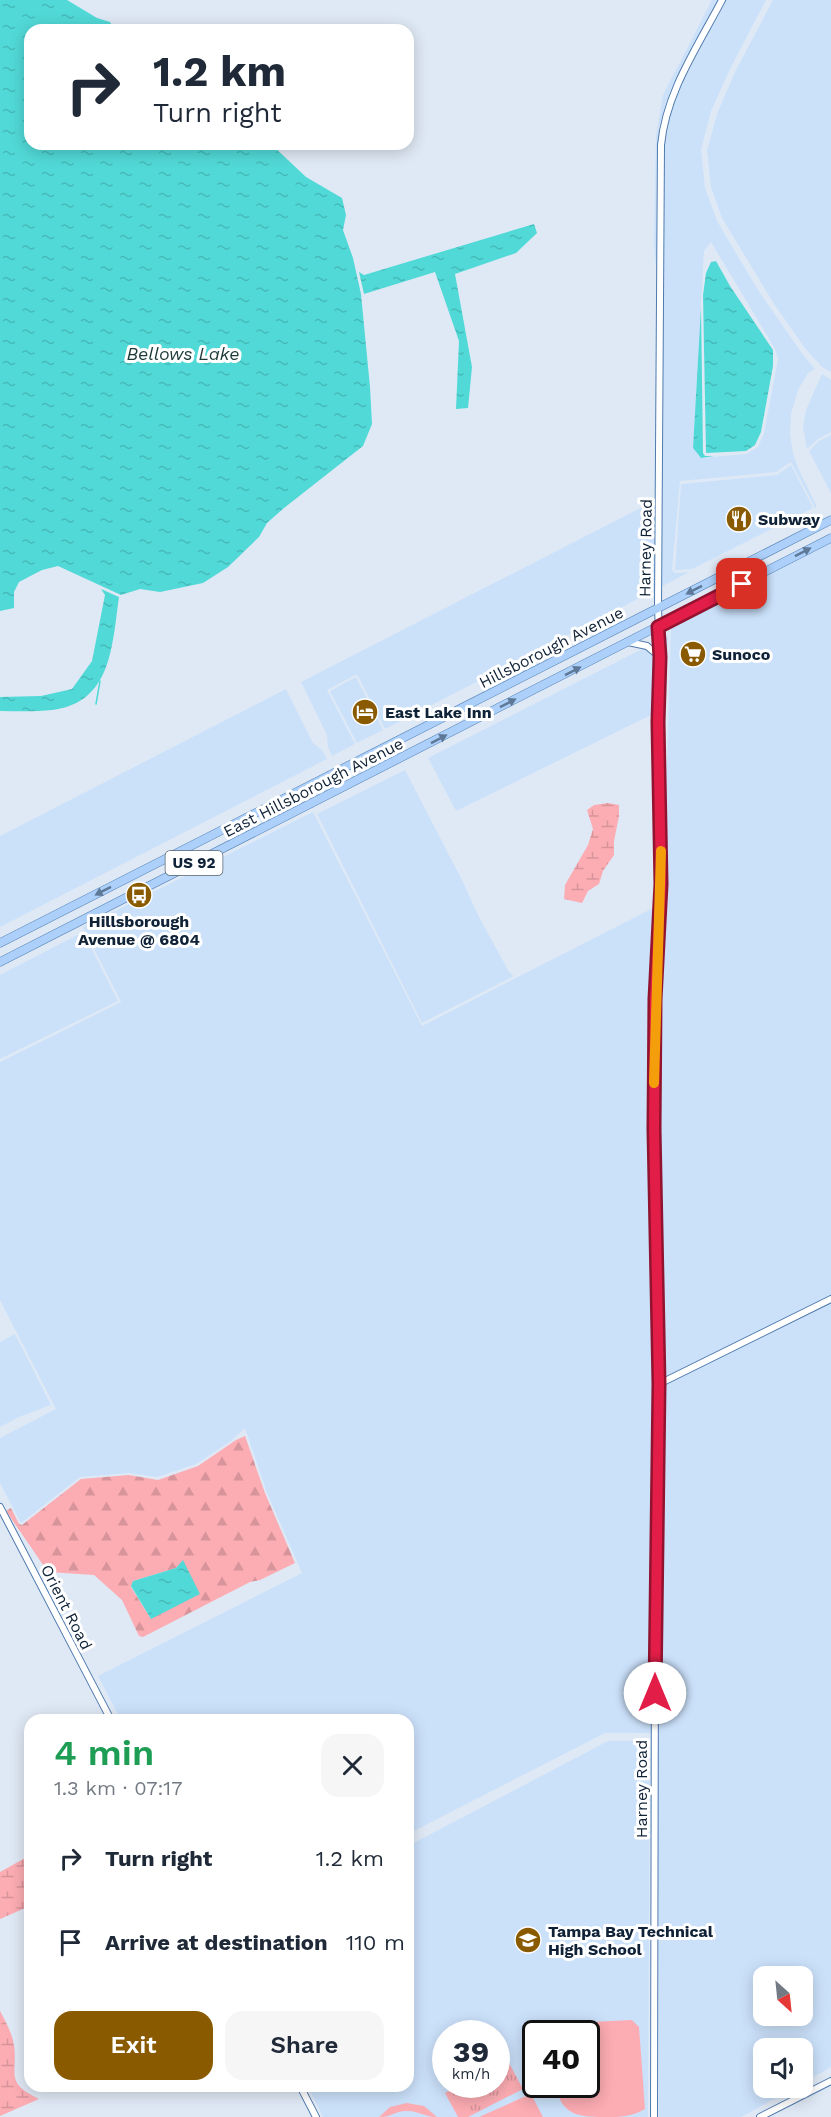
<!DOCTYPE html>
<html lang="en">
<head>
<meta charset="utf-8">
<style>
	:root { --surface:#fff; --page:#f6f6f7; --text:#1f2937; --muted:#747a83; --accent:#8a5a00 }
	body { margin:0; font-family:"Work Sans",sans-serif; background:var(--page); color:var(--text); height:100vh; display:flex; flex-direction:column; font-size:22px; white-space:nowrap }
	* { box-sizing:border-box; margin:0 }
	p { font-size:20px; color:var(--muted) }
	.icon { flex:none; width:33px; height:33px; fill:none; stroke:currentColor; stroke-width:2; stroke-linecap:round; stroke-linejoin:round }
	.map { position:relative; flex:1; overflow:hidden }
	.details { position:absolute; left:24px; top:1714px; width:390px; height:378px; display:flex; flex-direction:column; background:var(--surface); border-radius:18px; box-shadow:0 3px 15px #0003 }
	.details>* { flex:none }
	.hud { position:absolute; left:24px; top:24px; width:390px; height:126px; border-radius:18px; box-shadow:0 3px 15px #0003; background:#fff; color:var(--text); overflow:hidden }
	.needle { width:39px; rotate:153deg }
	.tools { position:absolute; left:753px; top:1966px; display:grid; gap:12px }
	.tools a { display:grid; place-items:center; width:60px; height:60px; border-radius:12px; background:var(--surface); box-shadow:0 3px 15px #0003; font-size:30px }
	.speed { position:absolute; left:432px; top:2020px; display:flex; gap:12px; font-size:30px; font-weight:700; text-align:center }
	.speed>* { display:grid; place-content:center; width:78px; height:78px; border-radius:50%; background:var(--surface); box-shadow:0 3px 15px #0003; line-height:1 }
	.speed small { font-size:15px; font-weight:400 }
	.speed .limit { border:3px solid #111; border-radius:9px; background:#fff; color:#111 }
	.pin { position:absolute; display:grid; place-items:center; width:51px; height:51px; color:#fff; margin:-26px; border-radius:12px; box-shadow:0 3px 9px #0006 }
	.me { position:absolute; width:66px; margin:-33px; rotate:0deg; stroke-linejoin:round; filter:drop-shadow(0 0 4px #0008) }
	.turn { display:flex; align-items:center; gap:21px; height:126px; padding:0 30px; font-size:27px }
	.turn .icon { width:78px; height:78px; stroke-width:2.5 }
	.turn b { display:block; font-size:42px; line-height:51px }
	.round { display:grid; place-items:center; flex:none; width:63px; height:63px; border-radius:18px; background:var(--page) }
	.headline { display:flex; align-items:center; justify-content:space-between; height:102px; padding:0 30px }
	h1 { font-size:36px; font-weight:600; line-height:45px; color:#1e9e55 }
	.button { display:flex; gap:12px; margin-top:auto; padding:12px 30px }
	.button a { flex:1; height:69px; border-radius:18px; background:var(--accent); color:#fff; font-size:24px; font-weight:600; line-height:69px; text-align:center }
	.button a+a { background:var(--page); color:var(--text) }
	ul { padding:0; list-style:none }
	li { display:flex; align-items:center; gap:18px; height:84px; padding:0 30px }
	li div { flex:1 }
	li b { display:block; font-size:22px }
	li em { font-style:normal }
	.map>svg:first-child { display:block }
</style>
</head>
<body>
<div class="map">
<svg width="831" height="2117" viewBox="0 0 831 2117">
	<defs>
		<pattern id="forest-firs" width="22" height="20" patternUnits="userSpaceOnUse" patternTransform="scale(1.5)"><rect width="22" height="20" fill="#fcacb3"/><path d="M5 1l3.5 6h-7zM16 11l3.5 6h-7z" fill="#d7949b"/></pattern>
		<pattern id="wetland-marsh" width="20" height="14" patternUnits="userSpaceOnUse" patternTransform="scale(1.5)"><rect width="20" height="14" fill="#fcacb3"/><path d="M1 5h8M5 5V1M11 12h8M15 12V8" fill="none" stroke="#d7949b"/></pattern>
		<pattern id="park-tufts" width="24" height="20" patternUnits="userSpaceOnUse" patternTransform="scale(1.5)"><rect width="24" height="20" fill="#fcacb3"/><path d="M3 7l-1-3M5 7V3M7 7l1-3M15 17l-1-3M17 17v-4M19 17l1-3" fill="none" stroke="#d7949b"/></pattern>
		<pattern id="water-ripples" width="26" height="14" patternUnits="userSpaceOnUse" patternTransform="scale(1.5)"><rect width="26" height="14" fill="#51d9d7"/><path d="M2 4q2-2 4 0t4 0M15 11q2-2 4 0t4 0" fill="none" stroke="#45bab9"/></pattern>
	</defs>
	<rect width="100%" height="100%" fill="#dfe9f5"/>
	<g fill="#cbe1fa" fill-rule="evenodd">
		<path d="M712,0H718L669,94L659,127L657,280L654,244L656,136L663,95Z"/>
		<path d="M726,0H766L730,69L711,111L701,150L705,188L717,221L758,290L801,352L815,369L808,373L798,390L791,414L790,434L793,453L798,468L817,507L815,508L791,462L776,472L680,481L672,570L675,573L689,572L661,587L665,129L675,97ZM711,242L775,349L778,359L764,433L758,447L746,454L701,458L693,448L704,251Z"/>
		<path d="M773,0H831V372L822,367L805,348L774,304L722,218L711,187L707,151L717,114L735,72Z"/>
		<path d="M822,374L831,380V432L818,439L807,449L803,427L806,410Z"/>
		<path d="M831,435V493L809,451L819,441Z"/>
		<path d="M791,465L813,508L692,569L675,570L681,484L777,475Z"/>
		<path d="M656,500L655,590L385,729L358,676L355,675L327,690L355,744L332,756L328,747L327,735L301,682Z"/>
		<path d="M831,543V2067L803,2083L802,2049H764V2088H794L741,2117H659L658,1733H605L408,1834V1720H121L98,1676L302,1573L267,1493L245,1428L231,1441L196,1464L157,1477L129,1473L80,1477L21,1523L0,1483V1438L56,1409L0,1300V1062L121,1002L83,927L313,812L422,1026L663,903L671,625ZM764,1977H802V2016H764Z"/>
		<path d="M668,636L663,798L658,801L661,640Z"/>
		<path d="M644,648L655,658L653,714L456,811L428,758Z"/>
		<path d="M356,677L383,730L357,743L330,691Z"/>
		<path d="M286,689L313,743L322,750L327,759L0,927V836Z"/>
		<path d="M405,770L463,882L478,915L509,972L514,976L422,1023L317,814Z"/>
		<path d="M83,932L118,1001L0,1059V975Z"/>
		<path d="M15,1334L51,1405L19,1417L0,1427V1342Z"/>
		<path d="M608,1741H650L648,2117H323L308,2087L408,2086V1846ZM446,2034H496V2085H446ZM536,2034H586V2085H536Z"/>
	</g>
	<path fill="url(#forest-firs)" fill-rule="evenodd" d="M245,1436L265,1493L295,1563L260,1580L250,1582L143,1637L139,1636L122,1600L94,1575L48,1572L6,1511L11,1508L19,1524L22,1525L81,1479L129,1475L158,1480L198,1466L236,1440ZM184,1561L151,1619L131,1587L133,1581L176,1568Z"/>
	<g fill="url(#wetland-marsh)">
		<path d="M608,803L619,805V816L614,841V855L603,871L599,884L588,891L582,903L564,899L565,885L588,845L593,829L587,810L594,805Z"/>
		<path d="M27,1857L30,1862V1906L0,1919V1872Z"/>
		<path d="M0,2011C6,2022 12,2033 14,2045C18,2075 4,2082 39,2099L0,2116Z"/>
	</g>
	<path fill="url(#park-tufts)" d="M508,2061L523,2089L468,2117H458L445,2093L461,2085H496L497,2067Z"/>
	<g fill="#fcacb3">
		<path d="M632,2020L639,2027L645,2109C630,2117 622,2117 604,2117C577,2117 562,2115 555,2085H586V2034H551L547,2024Z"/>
		<path d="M526,2096L533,2098L543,2117H479Z"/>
		<path d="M407,2103L424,2106L437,2117C424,2117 419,2111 408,2111C396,2110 392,2117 379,2117L390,2107Z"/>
	</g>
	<g fill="url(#water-ripples)">
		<path d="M0,0H67L97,18L110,22L115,30H30V144H271L306,177L342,198L346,215L343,230L353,258L361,294L370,387L372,424L363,446L284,508L267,523L259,537L228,567L203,583L160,592L140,589L121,595L58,566L42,570L19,582L14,592V608L0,611Z"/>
		<path d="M534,224L537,233L516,253L455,274L472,367L468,408L456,409L459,341L435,272L364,294L359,272L364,275Z"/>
		<path d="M716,261L730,286L773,350V366L761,432L755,445L746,451L706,453L703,295L706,273L711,262Z"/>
		<path d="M701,307L703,453L705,456H714L701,458L693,448Z"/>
		<path d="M101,589L119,597C112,645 112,703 52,710C35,712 17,711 0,711V697L41,696L72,689L92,661L105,595Z"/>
		<path d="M183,1560L200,1594L151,1619L131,1586L133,1581L176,1568Z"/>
	</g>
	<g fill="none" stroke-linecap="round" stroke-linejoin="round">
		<path stroke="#51d9d7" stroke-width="1.5" d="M96,704L100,681"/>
		<defs>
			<g id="minor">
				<path d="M628,642L647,646L660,657"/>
				<path d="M659,1384L831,1299"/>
				<path d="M0,1507L111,1720"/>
				<path d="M300,2086L316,2117"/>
				<path d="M654,2117L655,1630L659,1384L654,1129L655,999L661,884L658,722L660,657L658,608L661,145C666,92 698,46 722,0"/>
				<path d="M760,2117L831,2081"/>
			</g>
			<g id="major">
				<path d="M0,943L831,520"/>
				<path d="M0,962L831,538"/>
			</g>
		</defs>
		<use href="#minor" stroke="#4e7aae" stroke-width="8"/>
		<use href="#major" stroke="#517fb4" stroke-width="9"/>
		<use href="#minor" stroke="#fff" stroke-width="6"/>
		<use href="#major" stroke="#acd0fa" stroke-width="8"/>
	</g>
	<defs><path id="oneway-solid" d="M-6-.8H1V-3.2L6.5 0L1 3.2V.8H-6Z" transform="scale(1.5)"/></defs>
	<g fill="#5e7998">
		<use href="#oneway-solid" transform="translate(803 552) rotate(-27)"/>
		<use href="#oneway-solid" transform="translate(694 590) rotate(153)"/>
		<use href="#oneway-solid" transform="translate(573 671) rotate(-27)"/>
		<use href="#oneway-solid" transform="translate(508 703) rotate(-27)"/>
		<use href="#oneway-solid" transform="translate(439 739) rotate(-27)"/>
		<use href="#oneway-solid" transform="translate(103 891) rotate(153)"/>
	</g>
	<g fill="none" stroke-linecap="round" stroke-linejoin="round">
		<defs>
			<path id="route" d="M655,1693L659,1384L654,1129L655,999L661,884L658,722L660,657L658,627L742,584"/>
		</defs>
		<use href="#route" stroke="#92132f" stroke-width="15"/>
		<use href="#route" stroke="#e11d48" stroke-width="10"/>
		<path stroke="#f59e0b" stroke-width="10" d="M654,1083L661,851"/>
	</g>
	<defs>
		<symbol id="restaurant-disc" viewBox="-11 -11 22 22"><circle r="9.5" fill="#8a5a00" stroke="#fff"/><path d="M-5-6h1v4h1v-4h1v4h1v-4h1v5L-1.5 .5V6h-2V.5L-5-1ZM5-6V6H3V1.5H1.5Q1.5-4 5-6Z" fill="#fff"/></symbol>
		<symbol id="supermarket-disc" viewBox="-11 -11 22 22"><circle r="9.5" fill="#8a5a00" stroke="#fff"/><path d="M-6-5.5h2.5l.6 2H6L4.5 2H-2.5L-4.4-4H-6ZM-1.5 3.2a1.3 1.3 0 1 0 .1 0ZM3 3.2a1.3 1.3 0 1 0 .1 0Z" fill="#fff"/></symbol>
		<symbol id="hotel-disc" viewBox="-11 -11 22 22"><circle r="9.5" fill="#8a5a00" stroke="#fff"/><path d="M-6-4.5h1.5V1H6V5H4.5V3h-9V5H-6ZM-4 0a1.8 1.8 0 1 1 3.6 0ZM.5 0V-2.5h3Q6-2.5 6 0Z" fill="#fff"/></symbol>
		<symbol id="bus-disc" viewBox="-11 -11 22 22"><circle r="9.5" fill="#8a5a00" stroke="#fff"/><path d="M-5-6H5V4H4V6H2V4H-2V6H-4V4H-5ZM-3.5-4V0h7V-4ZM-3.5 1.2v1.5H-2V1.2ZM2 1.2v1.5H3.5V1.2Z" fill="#fff"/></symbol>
		<symbol id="school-disc" viewBox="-11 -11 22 22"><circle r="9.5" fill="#8a5a00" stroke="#fff"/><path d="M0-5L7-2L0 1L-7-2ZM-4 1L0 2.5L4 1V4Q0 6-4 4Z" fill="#fff"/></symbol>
	</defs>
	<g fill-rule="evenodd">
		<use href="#restaurant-disc" x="724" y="504" width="30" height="30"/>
		<use href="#supermarket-disc" x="678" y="639" width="30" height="30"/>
		<use href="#hotel-disc" x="350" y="697" width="30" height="30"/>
		<use href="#bus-disc" x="124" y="880" width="30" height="30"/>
		<use href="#school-disc" x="513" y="1925" width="30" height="30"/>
	</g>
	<g text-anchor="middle" stroke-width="6" stroke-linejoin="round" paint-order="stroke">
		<rect fill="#fff" stroke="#576473" stroke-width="1.5" x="165.5" y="851" width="57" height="24" rx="4.5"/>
		<g font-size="15" font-weight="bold" fill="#0f2237">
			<text x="194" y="868">US 92</text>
		</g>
		<g font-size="16" font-weight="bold" fill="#0f2237" stroke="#fff" text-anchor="start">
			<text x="758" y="525">Subway</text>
			<text x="712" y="660">Sunoco</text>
			<text x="385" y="718">East Lake Inn</text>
			<text x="139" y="927" text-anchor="middle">Hillsborough<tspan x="139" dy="18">Avenue @ 6804</tspan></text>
			<text x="548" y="1937">Tampa Bay Technical<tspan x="548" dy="18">High School</tspan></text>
		</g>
		<g font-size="16" fill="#0f2237" stroke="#fff">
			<text transform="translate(645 548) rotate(-89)" y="6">Harney Road</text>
			<text transform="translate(551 647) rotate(-27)" y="6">Hillsborough Avenue</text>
			<text transform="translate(313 787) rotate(-27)" y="6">East Hillsborough Avenue</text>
			<text transform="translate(67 1607) rotate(63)" y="6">Orient Road</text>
			<text transform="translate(641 1789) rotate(-90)" y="6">Harney Road</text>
		</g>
		<g font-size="18" font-style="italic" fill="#1c3939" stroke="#fff">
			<text x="183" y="360">Bellows Lake</text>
		</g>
	</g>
</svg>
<div class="tools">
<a><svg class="needle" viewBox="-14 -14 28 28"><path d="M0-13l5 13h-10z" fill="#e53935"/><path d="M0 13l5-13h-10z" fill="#747a83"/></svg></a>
<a><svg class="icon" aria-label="sound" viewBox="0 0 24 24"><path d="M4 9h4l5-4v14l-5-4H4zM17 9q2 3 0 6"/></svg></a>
</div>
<div class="speed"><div>39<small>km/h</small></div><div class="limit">40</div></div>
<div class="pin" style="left:742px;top:584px;background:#d93025"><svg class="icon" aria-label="arrive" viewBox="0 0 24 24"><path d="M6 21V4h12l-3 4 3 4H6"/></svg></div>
<svg class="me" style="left:655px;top:1693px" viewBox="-20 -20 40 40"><circle r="19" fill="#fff"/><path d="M0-13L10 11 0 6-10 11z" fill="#e11d48"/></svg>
<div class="hud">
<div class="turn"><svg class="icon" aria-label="right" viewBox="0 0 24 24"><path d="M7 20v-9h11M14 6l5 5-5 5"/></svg><div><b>1.2 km</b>Turn right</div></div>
</div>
<section class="details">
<div class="headline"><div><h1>4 min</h1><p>1.3 km · 07:17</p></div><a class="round"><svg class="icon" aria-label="close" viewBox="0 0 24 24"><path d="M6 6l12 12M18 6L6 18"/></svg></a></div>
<ul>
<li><svg class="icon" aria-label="right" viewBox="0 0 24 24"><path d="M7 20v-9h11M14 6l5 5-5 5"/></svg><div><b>Turn right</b></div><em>1.2 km</em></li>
<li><svg class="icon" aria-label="arrive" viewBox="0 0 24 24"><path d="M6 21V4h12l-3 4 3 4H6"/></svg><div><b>Arrive at destination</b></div><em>110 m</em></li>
</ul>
<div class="button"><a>Exit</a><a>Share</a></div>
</section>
</div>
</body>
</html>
